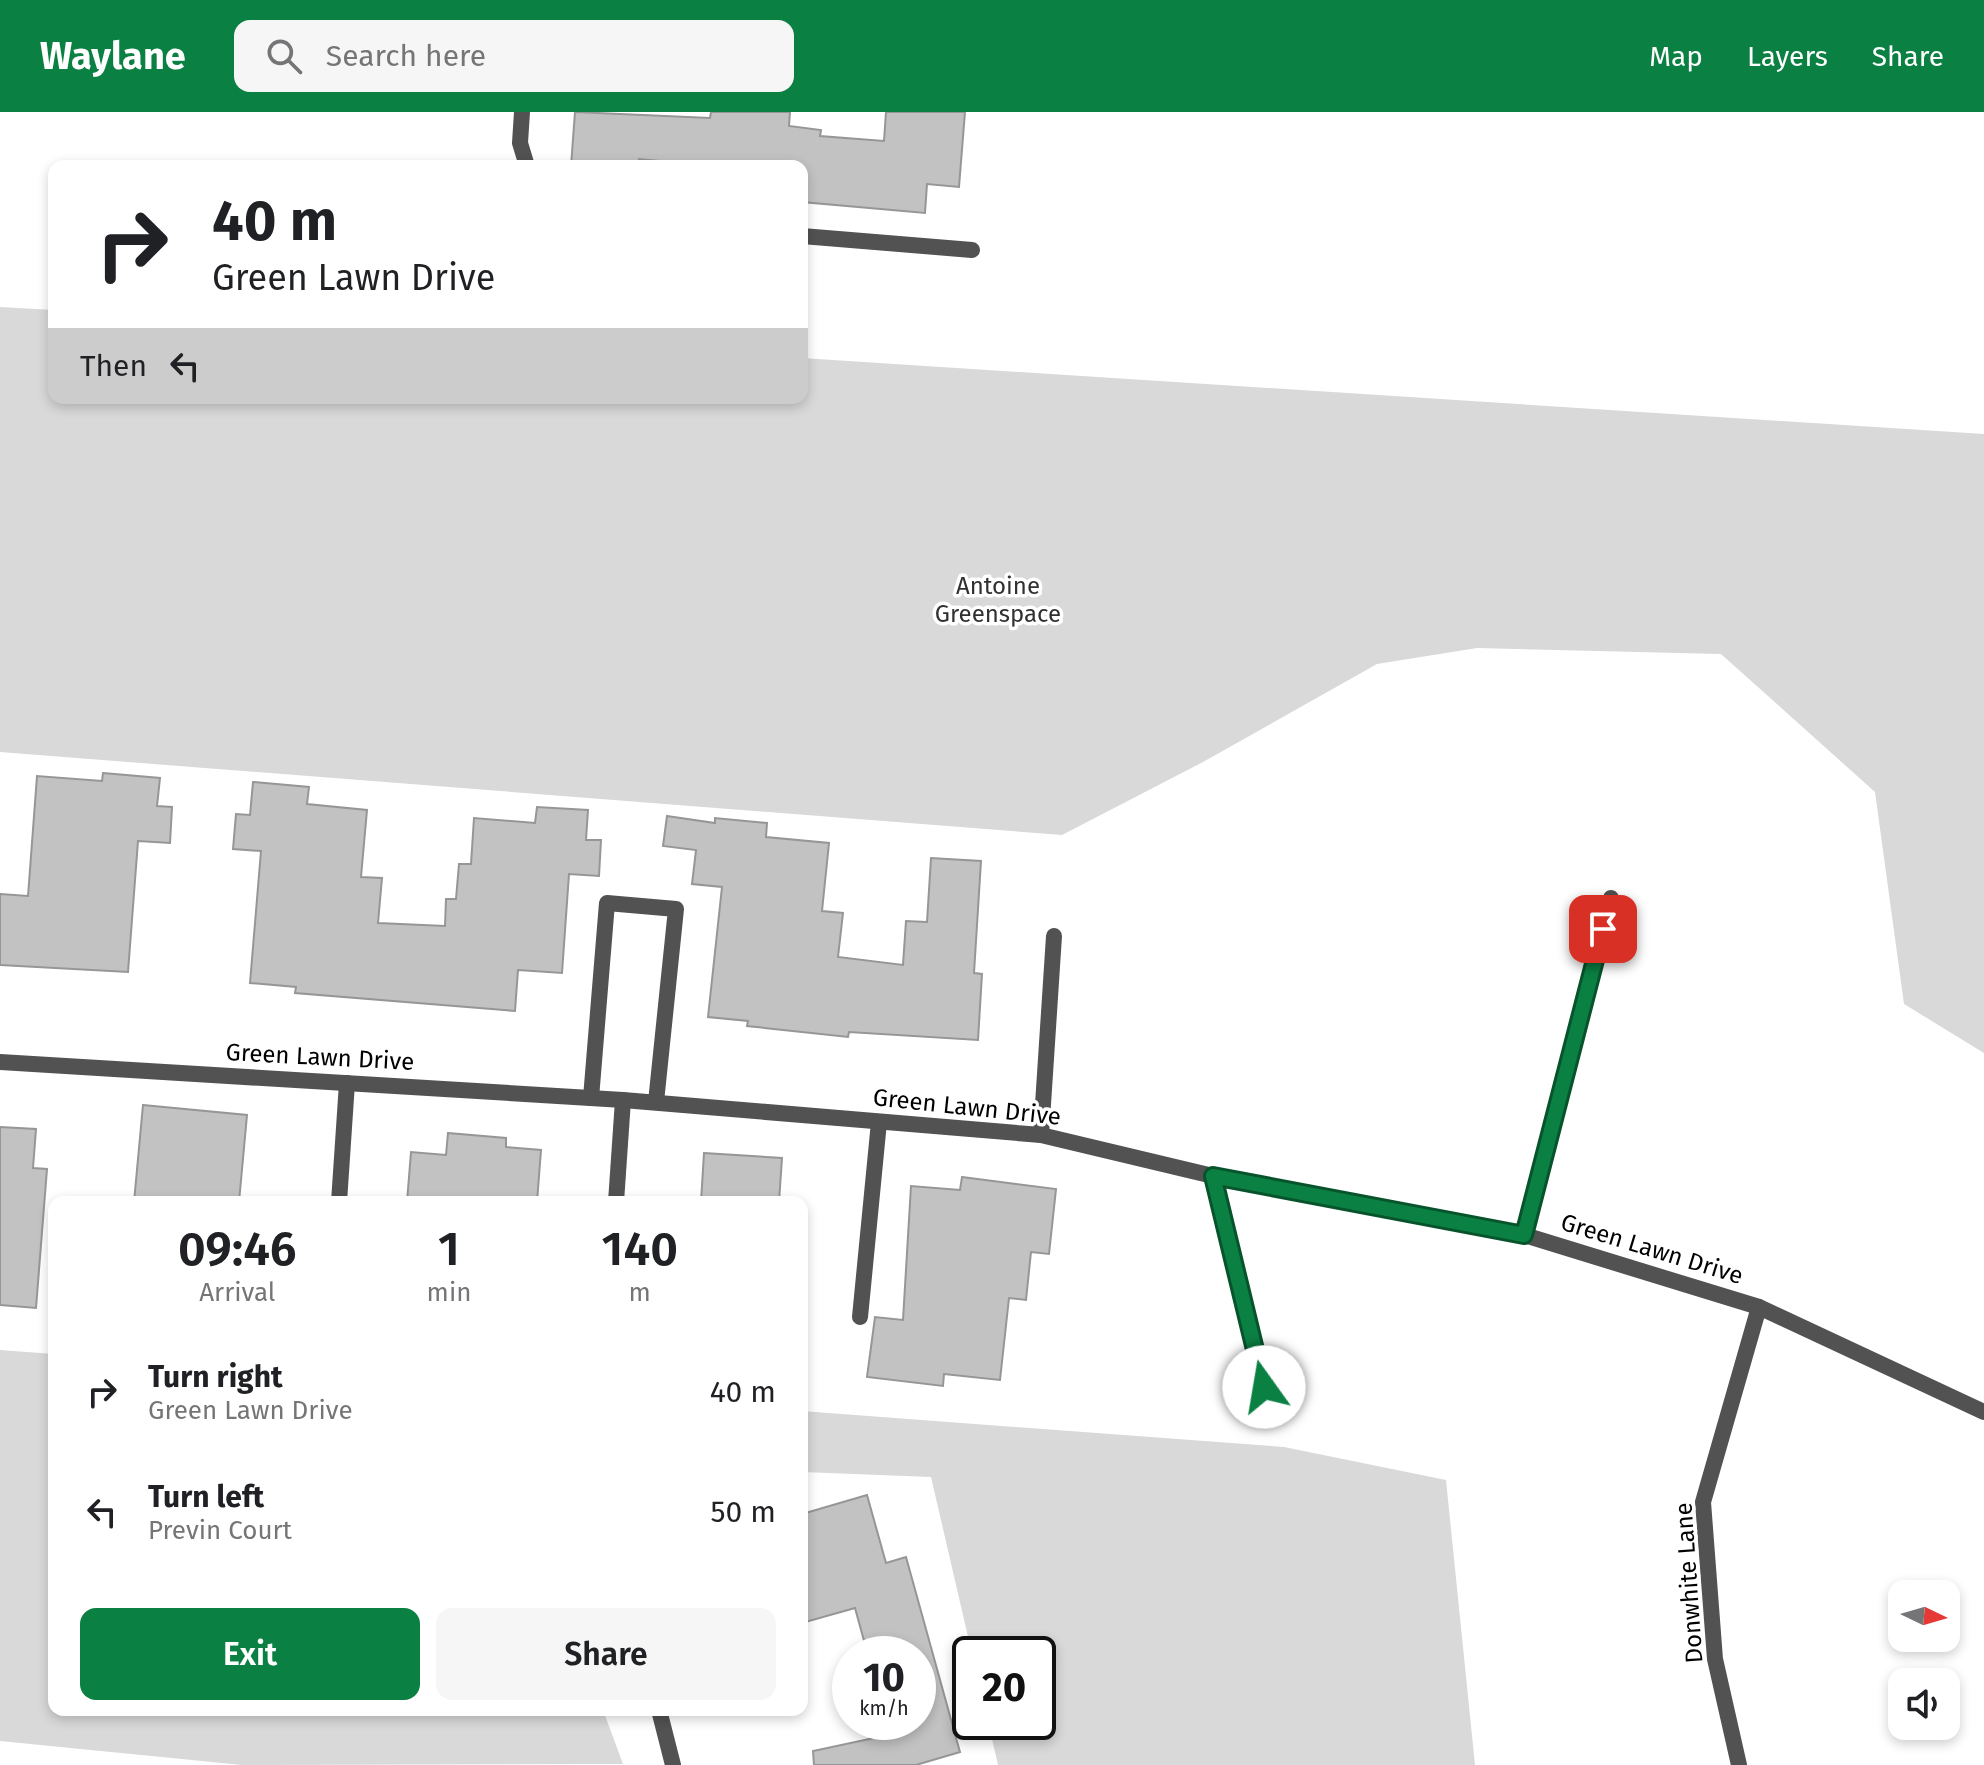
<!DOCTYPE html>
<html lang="en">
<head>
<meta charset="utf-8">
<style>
	:root { --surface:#fff; --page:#f6f6f6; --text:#202124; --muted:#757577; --accent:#0b8043 }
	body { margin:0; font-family:"Fira Sans",sans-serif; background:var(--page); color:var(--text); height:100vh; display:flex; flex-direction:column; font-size:30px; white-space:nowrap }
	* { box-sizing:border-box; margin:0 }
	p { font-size:26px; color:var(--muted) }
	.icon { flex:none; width:44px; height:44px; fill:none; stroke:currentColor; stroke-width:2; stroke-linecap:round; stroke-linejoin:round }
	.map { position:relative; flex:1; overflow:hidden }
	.sheet { position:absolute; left:48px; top:1084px; width:760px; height:520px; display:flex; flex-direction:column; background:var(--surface); border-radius:16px; box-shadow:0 4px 12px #0003 }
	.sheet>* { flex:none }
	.guide { position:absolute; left:48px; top:48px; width:760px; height:244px; border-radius:16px; box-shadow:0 4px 12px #0003; background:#fff; color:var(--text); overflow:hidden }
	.needle { width:52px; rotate:95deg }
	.tools { position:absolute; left:1888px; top:1468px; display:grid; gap:16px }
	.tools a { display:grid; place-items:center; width:72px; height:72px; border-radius:16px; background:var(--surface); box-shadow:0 4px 12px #0003; font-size:40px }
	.speed { position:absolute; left:832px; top:1524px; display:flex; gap:16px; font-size:40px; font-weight:700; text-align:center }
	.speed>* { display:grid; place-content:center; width:104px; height:104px; border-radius:50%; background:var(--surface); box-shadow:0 4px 12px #0003; line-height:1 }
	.speed small { font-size:20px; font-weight:400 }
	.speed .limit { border:4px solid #111; border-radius:12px; background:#fff; color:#111 }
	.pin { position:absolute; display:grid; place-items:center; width:68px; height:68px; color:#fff; margin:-34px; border-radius:16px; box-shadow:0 4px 12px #0006 }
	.me { position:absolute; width:88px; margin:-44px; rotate:347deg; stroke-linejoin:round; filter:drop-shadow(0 0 6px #0008) }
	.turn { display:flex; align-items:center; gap:28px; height:168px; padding:0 32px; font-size:36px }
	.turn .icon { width:104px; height:104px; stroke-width:2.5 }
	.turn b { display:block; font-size:56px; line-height:68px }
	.then { display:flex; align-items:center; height:76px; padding:0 32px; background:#0003; gap:16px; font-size:30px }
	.eta { display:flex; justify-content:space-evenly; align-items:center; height:136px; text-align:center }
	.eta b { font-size:48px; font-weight:600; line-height:56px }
	.primary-button { display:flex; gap:16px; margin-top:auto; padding:16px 32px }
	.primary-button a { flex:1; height:92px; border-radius:16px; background:var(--accent); color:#fff; font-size:32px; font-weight:600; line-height:92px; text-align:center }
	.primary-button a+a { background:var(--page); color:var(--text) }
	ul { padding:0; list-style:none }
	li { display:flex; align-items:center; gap:24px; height:120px; padding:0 32px }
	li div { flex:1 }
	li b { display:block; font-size:30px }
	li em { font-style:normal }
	header { display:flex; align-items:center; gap:48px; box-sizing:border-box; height:112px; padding:0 40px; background:var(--accent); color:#fff }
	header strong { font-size:38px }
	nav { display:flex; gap:44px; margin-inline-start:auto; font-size:28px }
	.search { width:560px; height:72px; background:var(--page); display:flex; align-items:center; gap:20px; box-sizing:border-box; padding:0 28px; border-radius:16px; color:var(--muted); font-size:30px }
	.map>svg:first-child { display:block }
</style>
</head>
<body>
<header>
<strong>Waylane</strong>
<div class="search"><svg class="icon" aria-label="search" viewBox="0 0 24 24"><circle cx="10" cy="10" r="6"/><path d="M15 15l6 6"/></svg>Search here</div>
<nav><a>Map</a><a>Layers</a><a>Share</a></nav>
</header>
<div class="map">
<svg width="1984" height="1653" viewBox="0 0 1984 1653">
	<rect width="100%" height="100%" fill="#fff"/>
	<g fill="#d9d9d9">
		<path d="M0,195L54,198V286H802V246L1984,322V941L1904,892L1875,680L1721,542L1477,536L1377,552L1203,650L1062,723L0,640Z"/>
		<path d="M0,1238L54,1242V1598H603L623,1652L242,1653L0,1629Z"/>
		<path d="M802,1299L1284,1335L1446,1368L1475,1653H998L988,1610H1038V1542H972L931,1365L802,1360Z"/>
	</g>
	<g fill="#c2c2c2" stroke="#969696" stroke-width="2">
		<path d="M575,0L710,6L711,0H790L789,14L821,18L820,24L884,29L886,0H965L959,75L927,72L925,101L802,90V54H716L639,47V54H571Z"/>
		<path d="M103,661L160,666L157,694L172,695L170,731L138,729L128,860L0,853V782L28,784L37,664L102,669Z"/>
		<path d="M253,670L309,675L307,692L367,698L361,765L382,766L378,811L445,814L446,787H456L459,752H471L474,706L535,711L537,695L588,698L586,728H601L599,764L569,762L562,861L518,858L515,899L295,881L296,875L250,871L261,739L233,737L236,702L250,703Z"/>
		<path d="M667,704L715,711V706L767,711L766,725L829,731L822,799L843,801L838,845L903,853L906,809L927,810L931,746L981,749L974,861L982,862L978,928L849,920L848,925L747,914L748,909L708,905L722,775L692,772L696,738L663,734Z"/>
		<path d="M143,993L247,1003L239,1090H134Z"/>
		<path d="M0,1015L36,1017L33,1056L47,1057L36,1196L0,1193Z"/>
		<path d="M448,1021L506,1026V1035L541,1038L537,1090H407L411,1040L446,1043Z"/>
		<path d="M704,1041L782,1046L779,1090H701Z"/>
		<path d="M962,1065L1056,1077L1049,1142L1031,1140L1026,1188L1009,1186L1000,1268L944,1262L943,1274L867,1265L875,1205L903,1208L911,1074L960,1078Z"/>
		<path d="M867,1383L886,1451L906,1445L960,1640L916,1653H814L813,1639L888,1623L885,1610H918V1542H889L886,1530L866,1536L855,1496L802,1511V1402Z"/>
	</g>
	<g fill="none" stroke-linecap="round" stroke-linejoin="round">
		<g stroke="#525252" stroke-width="16">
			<path d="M522,0L520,31L527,54"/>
			<path d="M802,124L972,138"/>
			<path d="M591,986L607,791L676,797L656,990"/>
			<path d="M1041,1023L1054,824"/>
			<path d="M1213,1064L1264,1275"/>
			<path d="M339,1090L347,971"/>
			<path d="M860,1205L879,1010"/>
		</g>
		<g stroke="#525252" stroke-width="16">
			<path d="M0,950L623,988L1041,1023L1213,1064L1524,1123L1759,1195L1984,1300"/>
			<path d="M616,1090L623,988"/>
			<path d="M1524,1123L1611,786"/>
			<path d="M659,1598L673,1653"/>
			<path d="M1739,1653L1715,1547L1703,1390L1759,1195"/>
		</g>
	</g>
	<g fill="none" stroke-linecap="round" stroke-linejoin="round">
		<defs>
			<path id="route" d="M1264,1275L1213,1064L1524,1123L1603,817"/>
		</defs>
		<use href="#route" stroke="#07532c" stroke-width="20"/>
		<use href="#route" stroke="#0b8043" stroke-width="14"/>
	</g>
	<g text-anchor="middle" stroke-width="7" stroke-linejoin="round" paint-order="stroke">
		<g font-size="24" fill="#303030" stroke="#fff">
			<text x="998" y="482">Antoine<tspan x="998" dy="28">Greenspace</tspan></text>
		</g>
		<g font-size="24" fill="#000" stroke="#fff">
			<text transform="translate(320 945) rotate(3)" y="8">Green Lawn Drive</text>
			<text transform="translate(967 995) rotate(6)" y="8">Green Lawn Drive</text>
			<text transform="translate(1652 1137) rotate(17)" y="8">Green Lawn Drive</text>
			<text transform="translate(1689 1471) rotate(-94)" y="8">Donwhite Lane</text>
		</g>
	</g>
</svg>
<div class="tools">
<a><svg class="needle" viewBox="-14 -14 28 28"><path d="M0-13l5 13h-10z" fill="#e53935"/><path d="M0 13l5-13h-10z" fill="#757577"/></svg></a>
<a><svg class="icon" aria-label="sound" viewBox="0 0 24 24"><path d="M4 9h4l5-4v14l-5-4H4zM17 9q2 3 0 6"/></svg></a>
</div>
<div class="speed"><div>10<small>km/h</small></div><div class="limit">20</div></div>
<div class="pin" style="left:1603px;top:817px;background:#d93025"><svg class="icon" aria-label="arrive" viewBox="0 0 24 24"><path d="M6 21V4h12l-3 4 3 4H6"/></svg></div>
<svg class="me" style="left:1264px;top:1275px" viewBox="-20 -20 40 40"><circle r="19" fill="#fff"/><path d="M0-13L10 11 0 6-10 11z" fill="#0b8043"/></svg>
<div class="guide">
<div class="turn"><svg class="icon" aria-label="right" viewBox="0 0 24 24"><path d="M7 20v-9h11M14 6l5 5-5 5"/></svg><div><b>40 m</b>Green Lawn Drive</div></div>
<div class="then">Then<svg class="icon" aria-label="left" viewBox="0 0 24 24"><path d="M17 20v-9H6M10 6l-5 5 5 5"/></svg></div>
</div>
<section class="sheet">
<div class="eta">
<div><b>09:46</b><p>Arrival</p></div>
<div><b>1</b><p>min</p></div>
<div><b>140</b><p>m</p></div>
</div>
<ul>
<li><svg class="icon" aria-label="right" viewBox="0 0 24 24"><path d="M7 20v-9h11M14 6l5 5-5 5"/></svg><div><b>Turn right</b><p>Green Lawn Drive</p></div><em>40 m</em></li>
<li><svg class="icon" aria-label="left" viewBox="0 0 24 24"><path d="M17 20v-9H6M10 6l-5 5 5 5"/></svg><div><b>Turn left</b><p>Previn Court</p></div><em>50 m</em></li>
</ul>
<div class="primary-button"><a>Exit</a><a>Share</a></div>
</section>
</div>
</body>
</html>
